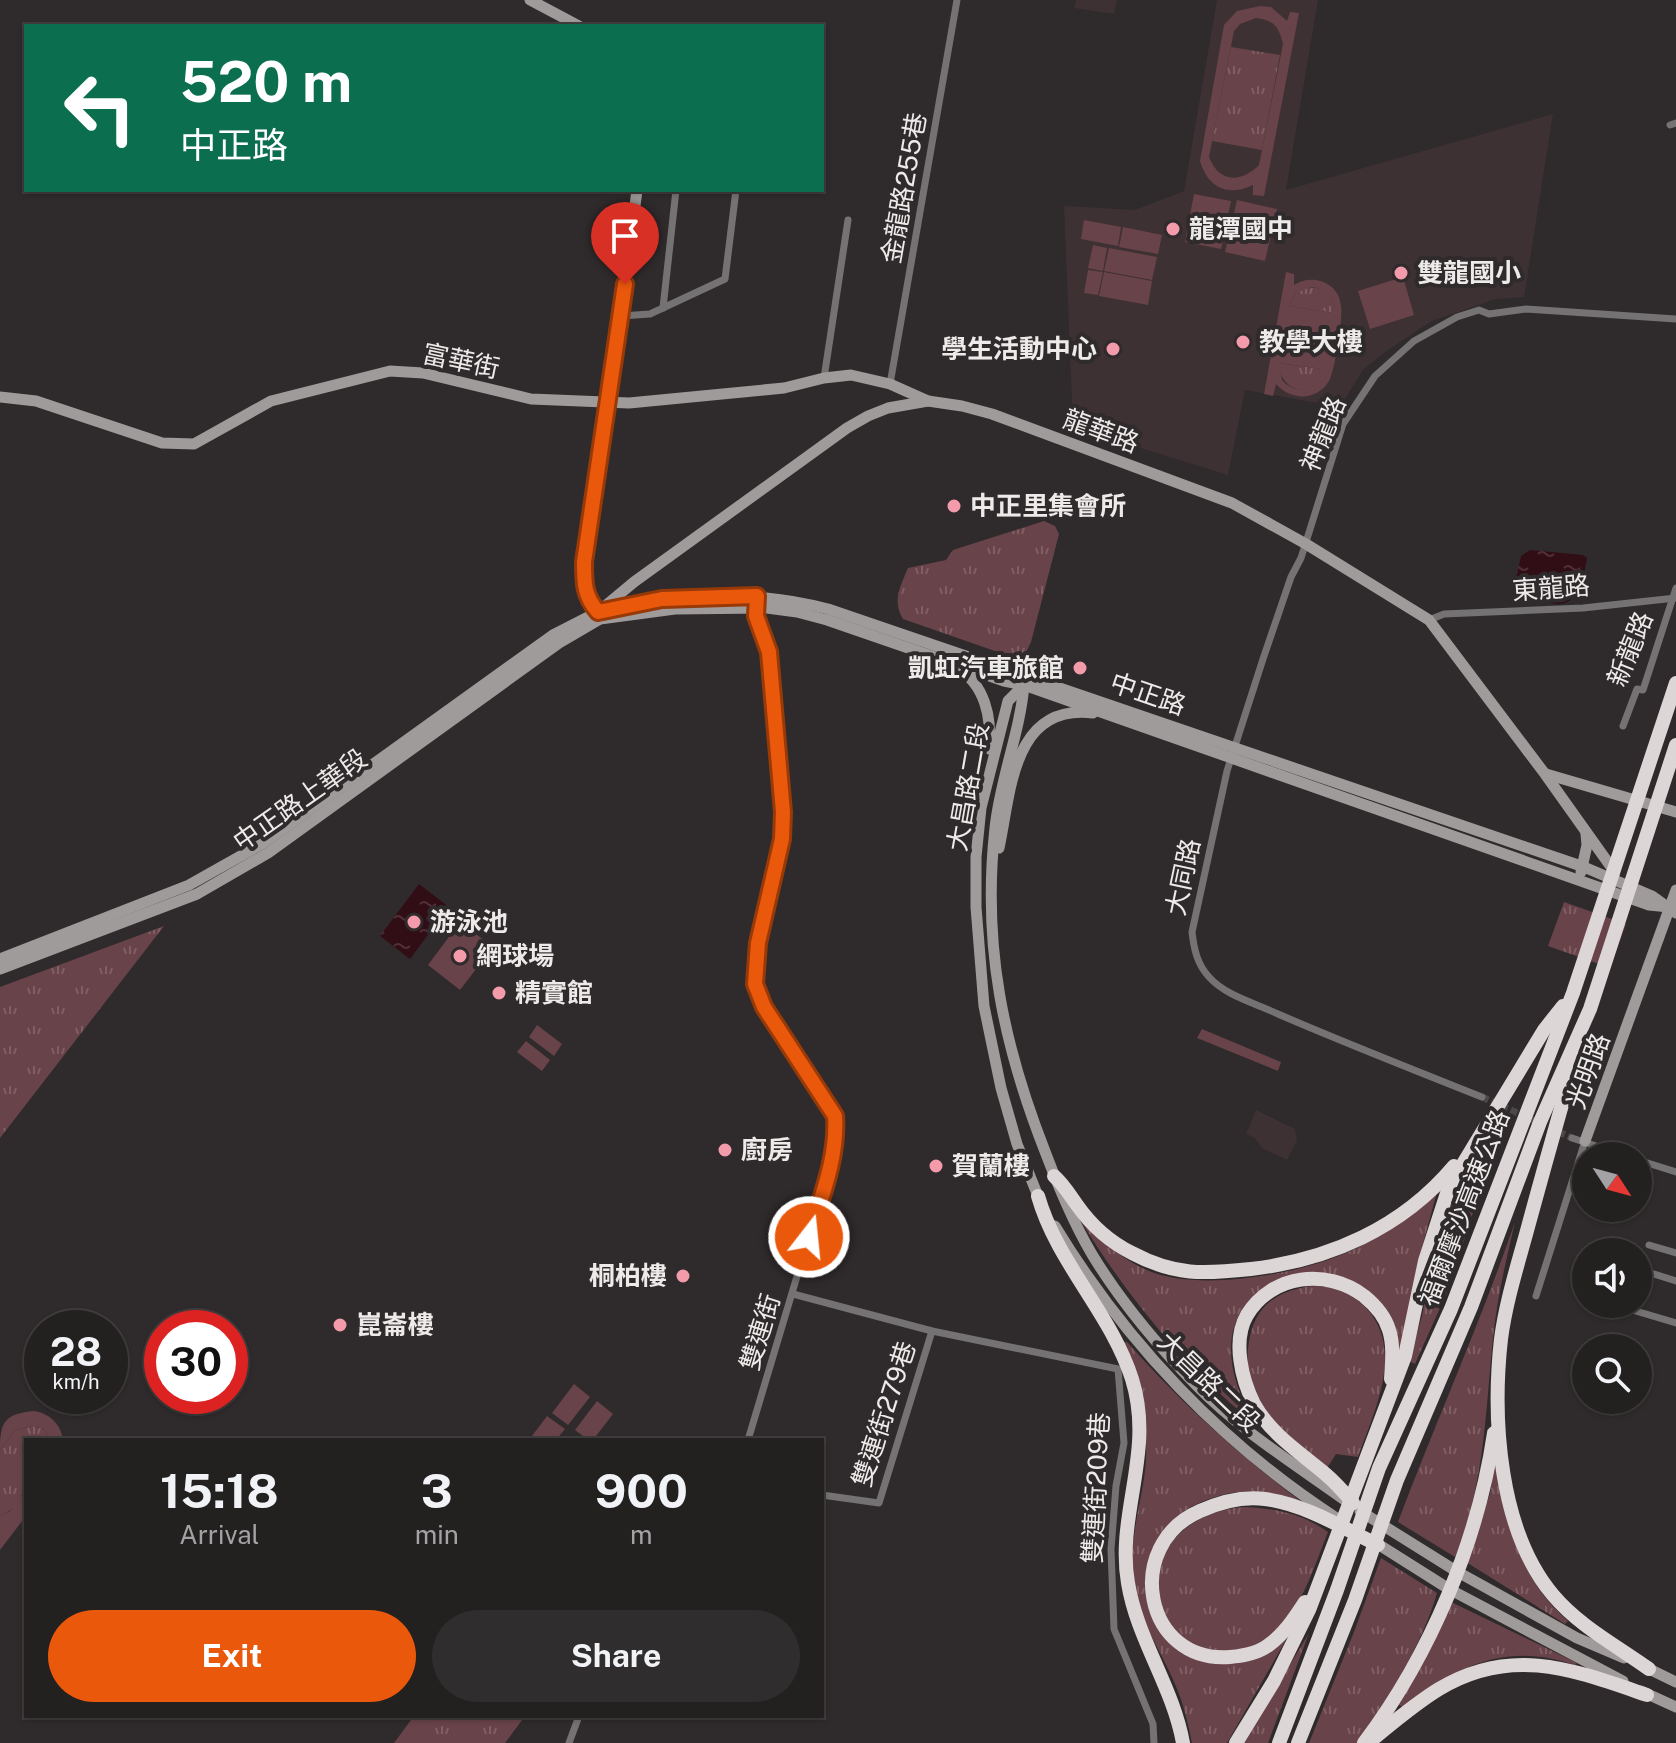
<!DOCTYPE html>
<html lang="en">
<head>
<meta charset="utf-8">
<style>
	:root { --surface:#232020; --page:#2f2d2d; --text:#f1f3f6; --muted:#a3a3a5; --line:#403e3e; --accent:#ea580c }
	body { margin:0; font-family:"Public Sans","Noto Sans TC",sans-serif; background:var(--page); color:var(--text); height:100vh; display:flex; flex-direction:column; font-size:30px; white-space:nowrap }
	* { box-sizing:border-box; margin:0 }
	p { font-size:26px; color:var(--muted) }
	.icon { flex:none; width:44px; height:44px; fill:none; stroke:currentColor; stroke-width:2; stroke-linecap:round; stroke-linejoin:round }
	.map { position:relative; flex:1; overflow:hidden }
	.panel { position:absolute; left:24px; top:1438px; width:800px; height:280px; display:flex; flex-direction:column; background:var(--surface); border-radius:0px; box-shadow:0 2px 6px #0004,0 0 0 2px var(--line) }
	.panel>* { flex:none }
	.hud { position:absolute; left:24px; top:24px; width:800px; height:168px; border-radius:0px; box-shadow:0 2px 6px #0004,0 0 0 2px var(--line); background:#0b6e4f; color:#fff; overflow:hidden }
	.needle { width:52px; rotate:126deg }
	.tools { position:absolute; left:1572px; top:1142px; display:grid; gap:16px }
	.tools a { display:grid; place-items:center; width:80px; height:80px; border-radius:50%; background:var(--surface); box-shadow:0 2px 6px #0004,0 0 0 2px var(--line); font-size:40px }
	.speed { position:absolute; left:24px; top:1310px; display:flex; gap:16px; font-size:40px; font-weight:700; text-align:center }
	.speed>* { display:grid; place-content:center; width:104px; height:104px; border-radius:50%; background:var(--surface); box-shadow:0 2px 6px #0004,0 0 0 2px var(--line); line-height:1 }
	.speed small { font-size:20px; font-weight:400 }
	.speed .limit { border:12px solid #d22; background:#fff; color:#111 }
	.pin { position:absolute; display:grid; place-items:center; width:68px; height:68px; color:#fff; margin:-82px -34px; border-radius:50% 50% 50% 0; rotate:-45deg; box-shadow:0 0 8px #0007 }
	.pin .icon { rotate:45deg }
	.me { position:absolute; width:88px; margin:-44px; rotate:16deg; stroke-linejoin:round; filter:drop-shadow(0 0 6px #0008) }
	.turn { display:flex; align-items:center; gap:28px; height:168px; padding:0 24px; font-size:36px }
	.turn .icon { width:104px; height:104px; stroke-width:2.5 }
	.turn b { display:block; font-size:56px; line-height:68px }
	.eta { display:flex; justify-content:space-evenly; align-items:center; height:136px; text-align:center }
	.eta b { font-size:48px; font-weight:700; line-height:56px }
	.primary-button { display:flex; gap:16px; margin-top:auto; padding:16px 24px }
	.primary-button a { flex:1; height:92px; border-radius:48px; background:var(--accent); color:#fff; font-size:32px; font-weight:700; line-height:92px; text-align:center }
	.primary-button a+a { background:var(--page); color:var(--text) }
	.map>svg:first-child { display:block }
</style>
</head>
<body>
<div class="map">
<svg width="1676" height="1743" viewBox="0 0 1676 1743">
	<defs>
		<pattern id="grass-tufts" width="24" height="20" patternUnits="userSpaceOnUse" patternTransform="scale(2)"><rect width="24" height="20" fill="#69434a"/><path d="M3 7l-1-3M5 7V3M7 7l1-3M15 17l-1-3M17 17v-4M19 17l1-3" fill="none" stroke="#7f5e64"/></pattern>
		<pattern id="water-ripples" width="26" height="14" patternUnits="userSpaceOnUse" patternTransform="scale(2)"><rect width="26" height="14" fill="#310d16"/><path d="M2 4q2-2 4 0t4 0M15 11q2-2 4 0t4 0" fill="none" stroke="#4f3038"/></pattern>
	</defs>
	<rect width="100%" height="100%" fill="#2f2a2b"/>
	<g fill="#3e3133">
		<path d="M1076,0H1117L1114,14L1074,8Z"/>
		<path d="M1217,0H1318L1286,190L1553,114L1524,297L1496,299L1432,321L1388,350L1363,370L1340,407L1245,390L1228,475L1073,427L1064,206L1135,210L1184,191Z"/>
		<path d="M1256,1110L1295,1129L1297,1140L1287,1160L1262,1148L1255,1138L1246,1134Z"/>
	</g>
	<g fill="url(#grass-tufts)">
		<path d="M1231,47L1280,55L1262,150L1212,141Z"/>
		<path d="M1306,288C1324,285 1334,296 1334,313L1289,306L1296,293Z"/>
		<path d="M1278,363L1323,369C1317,401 1281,394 1278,363Z"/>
		<path d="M1044,521L1055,526L1059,534L1031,642L1025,654L1015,658L903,619C892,601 900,587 908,568L946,560L953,550Z"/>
		<path d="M1564,902L1626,924L1610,968L1548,946Z"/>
		<path d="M164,926L0,1138V987Z"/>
		<path d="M1507,1107L1448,1290L1415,1364L1409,1361L1422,1316L1431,1265L1451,1204L1471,1161Z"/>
		<path d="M1437,1192L1418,1262L1398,1360C1397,1344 1397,1328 1389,1313C1385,1306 1378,1301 1372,1295C1325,1250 1231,1278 1231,1349C1231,1373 1240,1398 1253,1418L1249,1419C1182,1364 1126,1295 1081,1221C1102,1241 1122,1260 1149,1271C1202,1293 1313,1273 1362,1245C1388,1230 1413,1210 1437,1192Z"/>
		<path d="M1515,1222C1506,1260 1497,1299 1493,1338C1485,1416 1485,1482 1455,1557L1398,1522C1436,1421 1480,1324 1515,1222Z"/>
		<path d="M1311,1286C1331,1286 1347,1290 1362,1304C1407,1346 1375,1409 1358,1457L1336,1454L1327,1468C1307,1452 1282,1435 1268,1413C1262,1403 1254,1391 1250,1380C1247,1372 1247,1359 1248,1349C1252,1310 1271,1292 1311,1286Z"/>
		<path d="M1120,1342H1127C1183,1405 1237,1453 1304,1504C1289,1500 1272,1493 1256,1492C1236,1490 1215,1496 1197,1504C1181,1511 1171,1522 1161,1536C1115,1599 1175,1680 1249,1661C1263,1658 1275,1648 1286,1640L1227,1743H1192C1188,1723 1183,1702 1175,1684C1160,1648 1140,1623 1133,1582C1128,1554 1138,1513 1143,1485C1152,1433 1142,1388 1120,1342Z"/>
		<path d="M33,1426L44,1429L50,1440H26C26,1469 32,1503 0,1516V1450L15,1430Z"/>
		<path d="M1496,1455C1505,1518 1517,1577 1568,1621L1565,1624L1466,1562L1490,1494Z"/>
		<path d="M1241,1507C1274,1508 1301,1513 1328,1532C1316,1562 1306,1595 1286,1621C1273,1637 1254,1648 1234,1651C1148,1663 1117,1523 1241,1507Z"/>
		<path d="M1381,1558L1437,1593C1421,1648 1389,1694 1359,1743H1309L1354,1632Z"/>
		<path d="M1451,1602L1577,1663L1575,1665C1505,1641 1458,1666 1403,1707L1397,1704L1423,1663Z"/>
		<path d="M1309,1633L1268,1743H1243Z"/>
		<path d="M414,1716H525L505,1743H394Z"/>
	</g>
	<g fill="#69434a" fill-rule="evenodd">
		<path d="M1260,6L1271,7L1287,21L1290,12L1299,13L1264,196L1253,195V185C1228,197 1208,188 1200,161L1224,25L1237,11ZM1256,18C1274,20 1279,27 1283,44L1259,165C1241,183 1219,183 1209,157L1234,31L1240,24Z"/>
		<path d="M1194,194L1231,201L1221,249L1185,242Z"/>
		<path d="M1237,200L1277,209L1265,261L1225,252Z"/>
		<path d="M1084,220L1121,227L1118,246L1081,239Z"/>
		<path d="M1123,227L1162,235L1158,254L1119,247Z"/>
		<path d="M1093,245L1107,248L1103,271L1088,268Z"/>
		<path d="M1109,248L1157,257L1152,280L1104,271Z"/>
		<path d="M1088,270L1103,272L1098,295L1084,293Z"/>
		<path d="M1104,272L1152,281L1148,305L1099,296Z"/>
		<path d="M1286,272L1294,274V285C1312,273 1339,282 1341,306C1343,319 1335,370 1329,381C1316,402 1290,400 1276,384L1273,396L1264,394ZM1311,287C1326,288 1334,298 1334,313L1289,306L1296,293ZM1279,363L1322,369C1320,391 1296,396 1282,380Z"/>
		<path d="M1403,277L1414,315L1370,329L1358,291Z"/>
		<path d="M460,922L493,947L460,990L428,965Z"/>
		<path d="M537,1025L562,1044L554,1056L529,1037Z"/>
		<path d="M1202,1029L1281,1062L1278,1071L1197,1038Z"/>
		<path d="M526,1041L550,1060L542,1071L517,1052Z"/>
		<path d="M574,1384L590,1397L568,1425L552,1413Z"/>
		<path d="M597,1401L613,1414L593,1440H588L575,1430Z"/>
		<path d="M34,1411C49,1413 61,1424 63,1440H50L44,1429L33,1426L15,1430L0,1450C0,1421 5,1414 34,1411Z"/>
		<path d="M547,1416L565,1429L556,1440H529Z"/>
		<path d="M26,1490V1516L0,1550V1516L10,1511Z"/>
	</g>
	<g fill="url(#water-ripples)">
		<path d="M1530,550L1583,555L1587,558C1584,576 1578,611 1552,603C1543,600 1536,598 1527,601L1521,600L1514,604L1512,598L1521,556Z"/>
		<path d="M419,884L449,907L410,959L380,936Z"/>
	</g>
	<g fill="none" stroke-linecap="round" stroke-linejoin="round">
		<path stroke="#4c4748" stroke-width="7" stroke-dasharray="7 3.5" stroke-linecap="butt" d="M1482,1097L1572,1138"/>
		<g stroke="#757273" stroke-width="7">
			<path d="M1670,125L1676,123"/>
			<path d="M663,308L676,190"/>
			<path d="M621,316L650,314L725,279L736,190"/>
			<path d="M824,378L848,220"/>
			<path d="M890,384L957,0"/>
			<path d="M1429,620L1444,614L1583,608L1676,598"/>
			<path d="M1623,726L1637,689L1643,690L1676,588"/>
			<path d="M1482,1097C1414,1070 1345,1043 1278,1014C1255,1003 1226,996 1209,977C1197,964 1194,949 1192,932L1227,771L1263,659L1291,577L1301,558L1343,424L1375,376L1414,341L1457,317L1479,310L1489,314L1526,309L1676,319"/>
			<path d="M1572,1138L1626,1156"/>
			<path d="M1638,1160L1676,1172"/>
			<path d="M1649,1245L1676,1253"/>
			<path d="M1641,1270L1676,1281"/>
			<path d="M793,1294L932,1331L1118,1369L1124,1443L1116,1486L1111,1549L1114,1629L1153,1724L1154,1743"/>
			<path d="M1536,1296L1585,1141"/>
			<path d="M1629,1309L1676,1323"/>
			<path d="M748,1440L833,1156L836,1133L835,1116L764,1007L755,984L758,943L782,839L783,812L769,652L755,606"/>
			<path d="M822,1495L879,1503L932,1331"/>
			<path d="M569,1743L579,1716"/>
		</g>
		<g stroke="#9f9b9b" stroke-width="11">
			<path d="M530,0L579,26"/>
			<path d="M0,397L36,401L162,443L194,444L271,401L390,371L423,373L531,399L629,403L784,388L824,378L851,375L890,384L928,401"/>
			<path d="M602,611C677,593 753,589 828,609L1584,867L1652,896L1666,906"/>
			<path d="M600,619L587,599L584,562L621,316L637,190"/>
			<path d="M956,667C985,684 992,717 989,749"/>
			<path d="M1024,685L1008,701L981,808L976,857V907L984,1006L1001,1088L1017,1144L1040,1201"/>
			<path d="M1024,685C1020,733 1000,779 995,828C982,945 1003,1045 1046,1154C1060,1191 1076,1230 1098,1264C1126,1308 1160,1348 1197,1386C1240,1430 1296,1465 1346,1501"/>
			<path d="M1546,774L1676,812"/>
			<path d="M999,848C1011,793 1012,703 1093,713"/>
			<path d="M1581,872L1587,845L1586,834"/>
			<path d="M0,959L189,885L262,844L553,635L598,612L634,582L847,428L868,416L888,408L928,401L962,406L992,414L1232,503L1306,544L1429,620L1545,774L1614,871V876"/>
			<path d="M0,969L197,894L268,853L559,643L600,619L675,609L767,608L797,612L827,620L1004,681L1024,685L1649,905L1669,907L1676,913"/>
			<path d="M1585,1141L1676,890"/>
			<path d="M1055,1226C1126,1343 1222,1444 1338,1519"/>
			<path d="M1360,1511L1456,1571L1577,1638L1624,1658"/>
			<path d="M1373,1541L1449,1589L1623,1681"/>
			<path d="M1643,1666L1676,1682"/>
			<path d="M1641,1691L1676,1707"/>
		</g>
		<g stroke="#ddd6d7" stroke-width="14">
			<path d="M1574,1063C1558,1118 1543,1172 1528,1227C1518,1264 1506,1301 1501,1339C1492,1420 1499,1531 1553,1595C1579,1626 1617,1646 1649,1669"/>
			<path d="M1054,1176C1064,1185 1069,1194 1077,1205C1091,1225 1110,1242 1132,1253C1175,1276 1204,1274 1251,1269C1329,1260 1402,1228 1454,1166"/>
			<path d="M1038,1196C1057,1263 1111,1313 1132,1379C1155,1452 1116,1514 1128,1583C1137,1639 1173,1687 1183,1743"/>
			<path d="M1353,1503C1344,1492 1334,1481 1323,1472C1298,1451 1270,1433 1254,1404C1242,1380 1232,1341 1247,1315C1272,1274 1327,1268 1364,1296C1375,1305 1385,1316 1389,1330C1394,1345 1392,1363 1391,1379"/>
			<path d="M1305,1602C1295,1617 1285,1633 1270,1644C1259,1653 1244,1656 1230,1657C1144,1664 1122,1545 1200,1511C1220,1502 1243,1496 1265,1499C1304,1504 1343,1528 1378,1545"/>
			<path d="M1374,1738C1395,1721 1416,1703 1439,1689C1512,1645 1574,1670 1647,1695"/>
			<path d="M1236,1743L1274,1681L1309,1610L1405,1356L1425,1261L1449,1187L1544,1030L1563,1006"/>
			<path d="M1279,1743L1337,1590L1379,1468L1451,1309L1573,993L1676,683"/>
			<path d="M1298,1743L1355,1600L1397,1480L1471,1307L1540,1122L1590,1009L1676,745"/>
			<path d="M1364,1743C1430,1655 1478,1542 1494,1433"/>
		</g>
	</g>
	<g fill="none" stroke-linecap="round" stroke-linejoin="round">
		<defs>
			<path id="route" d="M625,284L584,562C584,583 584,596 598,612L662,599L757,596L756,616L769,652L783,812L782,839L758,943L755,984L764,1007L835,1116C838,1157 821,1198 809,1237"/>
		</defs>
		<use href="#route" stroke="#983908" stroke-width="20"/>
		<use href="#route" stroke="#ea580c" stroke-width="14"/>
	</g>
	<g fill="#f39aab" stroke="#2f2a2b" stroke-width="3">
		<circle cx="1173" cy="229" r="8"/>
		<circle cx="1401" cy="273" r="8"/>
		<circle cx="1243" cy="342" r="8"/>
		<circle cx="1113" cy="349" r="8"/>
		<circle cx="954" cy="506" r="8"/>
		<circle cx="1080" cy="668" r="8"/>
		<circle cx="414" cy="922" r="8"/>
		<circle cx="460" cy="956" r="8"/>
		<circle cx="499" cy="993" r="8"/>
		<circle cx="725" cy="1150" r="8"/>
		<circle cx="936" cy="1166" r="8"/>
		<circle cx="683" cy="1276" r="8"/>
		<circle cx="340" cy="1325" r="8"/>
	</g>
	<g text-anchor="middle" stroke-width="8" stroke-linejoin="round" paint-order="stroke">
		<g font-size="26" fill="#edeaea" stroke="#2f2a2b">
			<text transform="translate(904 188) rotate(-80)" y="9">金龍路255巷</text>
			<text transform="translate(461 361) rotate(12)" y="9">富華街</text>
			<text transform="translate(1101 431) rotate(20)" y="9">龍華路</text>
			<text transform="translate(1323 434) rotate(-68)" y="9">神龍路</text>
			<text transform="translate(1551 588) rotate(-4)" y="9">東龍路</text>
			<text transform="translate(1630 649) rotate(-68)" y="9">新龍路</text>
			<text transform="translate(1148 694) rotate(19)" y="9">中正路</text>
			<text transform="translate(968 787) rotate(-80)" y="9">大昌路二段</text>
			<text transform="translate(300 800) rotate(-35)" y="9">中正路上華段</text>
			<text transform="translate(1183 877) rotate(-78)" y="9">大同路</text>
			<text transform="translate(1588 1071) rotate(-70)" y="9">光明路</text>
			<text transform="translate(1464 1208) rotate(-69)" y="9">福爾摩沙高速公路</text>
			<text transform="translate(760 1332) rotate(-73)" y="9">雙連街</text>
			<text transform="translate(1209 1382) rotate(44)" y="9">大昌路二段</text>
			<text transform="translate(884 1414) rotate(-72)" y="9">雙連街279巷</text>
			<text transform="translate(1096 1488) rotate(-87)" y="9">雙連街209巷</text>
		</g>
		<g font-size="26" font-weight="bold" fill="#edeaea" stroke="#2f2a2b" text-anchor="start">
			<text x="1189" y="238">龍潭國中</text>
			<text x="1417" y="282">雙龍國小</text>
			<text x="1259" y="351">教學大樓</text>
			<text x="1097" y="358" text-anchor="end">學生活動中心</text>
			<text x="970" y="515">中正里集會所</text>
			<text x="1064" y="677" text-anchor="end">凱虹汽車旅館</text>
			<text x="430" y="931">游泳池</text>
			<text x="476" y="965">網球場</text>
			<text x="515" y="1002">精實館</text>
			<text x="741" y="1159">廚房</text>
			<text x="952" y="1175">賀蘭樓</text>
			<text x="667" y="1285" text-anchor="end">桐柏樓</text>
			<text x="356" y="1334">崑崙樓</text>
		</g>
	</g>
</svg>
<div class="tools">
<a><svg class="needle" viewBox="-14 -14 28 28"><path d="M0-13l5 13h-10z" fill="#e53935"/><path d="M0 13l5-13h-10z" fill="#a3a3a5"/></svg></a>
<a><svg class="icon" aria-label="sound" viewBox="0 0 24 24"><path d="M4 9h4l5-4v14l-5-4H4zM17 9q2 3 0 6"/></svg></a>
<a><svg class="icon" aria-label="search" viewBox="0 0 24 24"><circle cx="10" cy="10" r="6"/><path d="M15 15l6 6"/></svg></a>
</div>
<div class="speed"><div>28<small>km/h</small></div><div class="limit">30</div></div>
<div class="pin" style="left:625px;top:284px;background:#d93025"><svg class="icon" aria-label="arrive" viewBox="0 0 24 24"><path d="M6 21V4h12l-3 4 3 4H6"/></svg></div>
<svg class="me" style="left:809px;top:1237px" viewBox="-20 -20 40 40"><circle r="17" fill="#ea580c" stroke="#fff" stroke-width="3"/><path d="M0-11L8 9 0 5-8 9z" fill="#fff"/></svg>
<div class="hud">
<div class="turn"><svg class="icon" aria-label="left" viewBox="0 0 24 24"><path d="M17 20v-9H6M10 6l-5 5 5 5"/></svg><div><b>520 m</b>中正路</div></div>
</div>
<section class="panel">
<div class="eta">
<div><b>15:18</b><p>Arrival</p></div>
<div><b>3</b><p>min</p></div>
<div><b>900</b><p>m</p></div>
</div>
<div class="primary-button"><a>Exit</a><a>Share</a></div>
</section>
</div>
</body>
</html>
